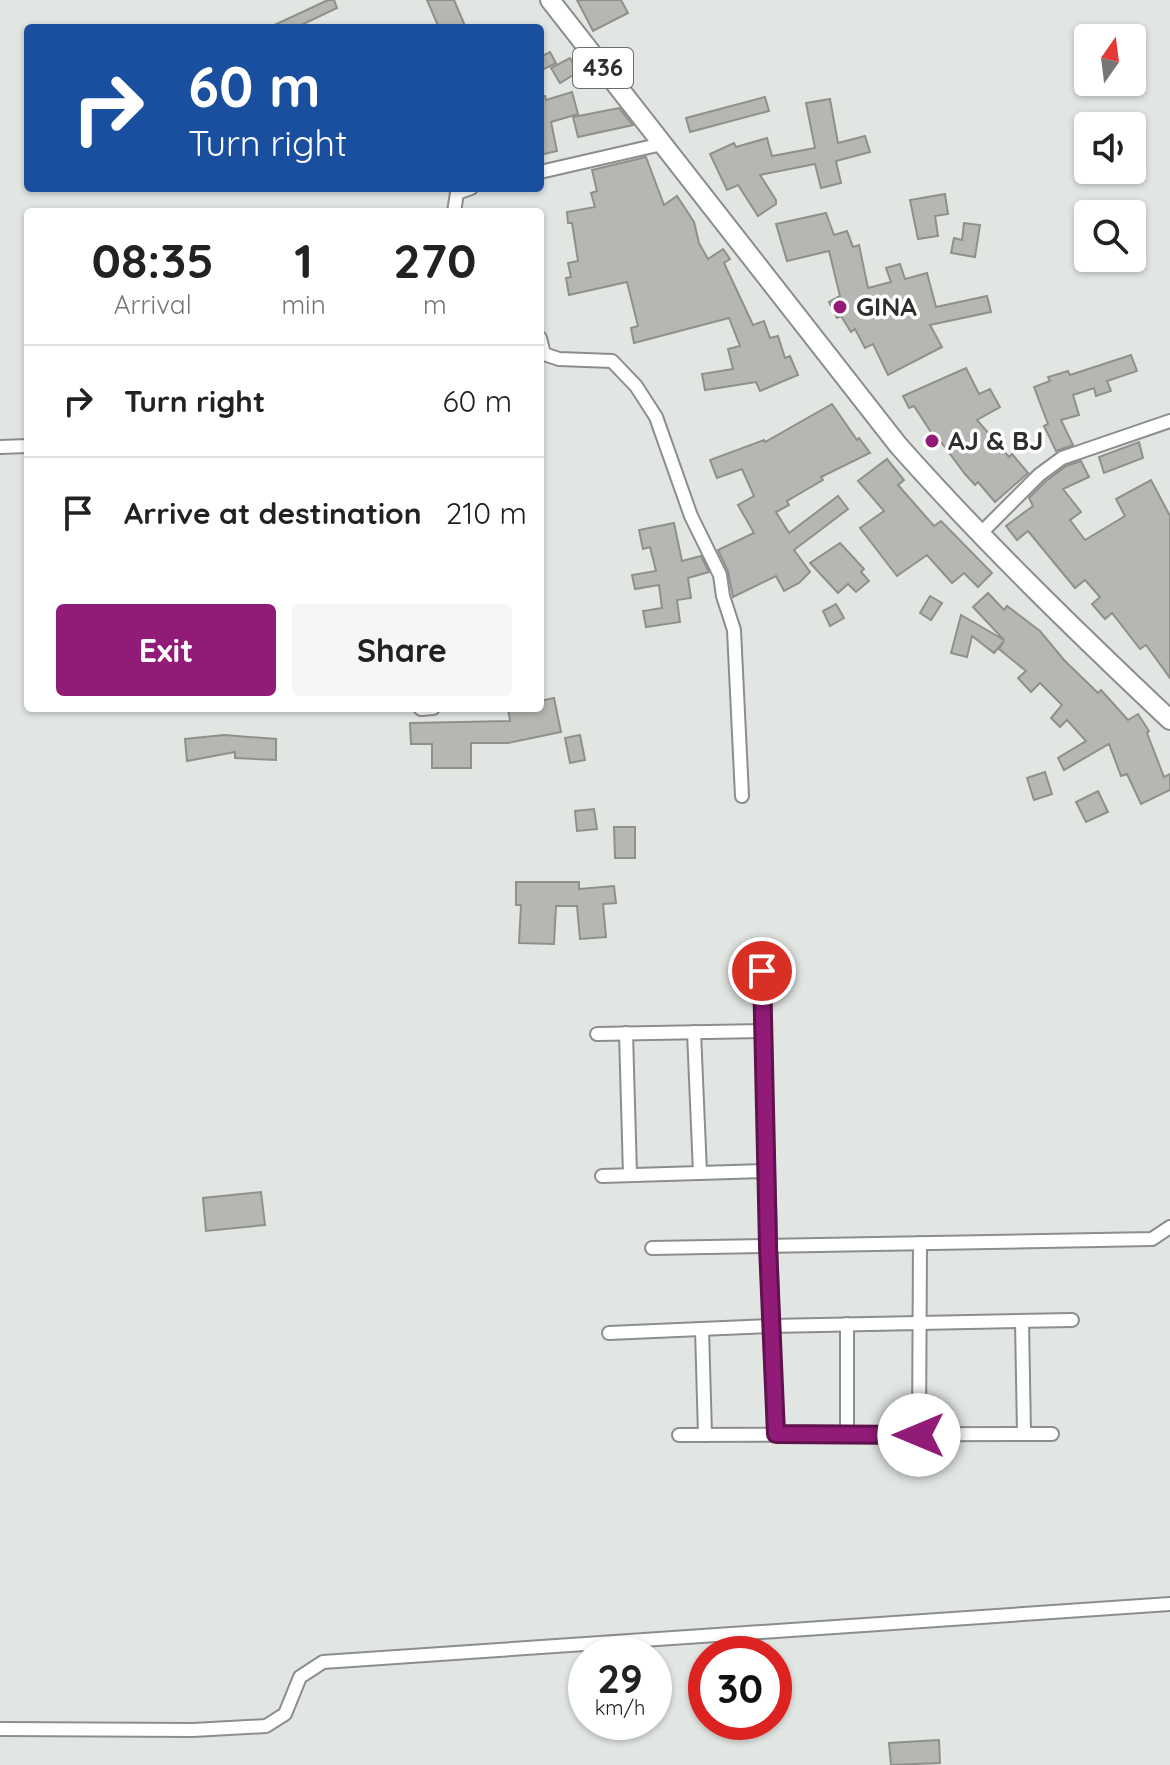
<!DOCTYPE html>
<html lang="en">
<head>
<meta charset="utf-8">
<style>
	:root { --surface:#fff; --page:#f6f6f6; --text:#222; --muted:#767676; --line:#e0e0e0; --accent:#921b78 }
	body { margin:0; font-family:Quicksand,sans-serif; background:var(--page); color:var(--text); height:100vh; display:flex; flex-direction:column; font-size:30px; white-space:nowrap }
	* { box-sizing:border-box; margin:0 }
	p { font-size:26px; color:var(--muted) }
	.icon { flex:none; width:44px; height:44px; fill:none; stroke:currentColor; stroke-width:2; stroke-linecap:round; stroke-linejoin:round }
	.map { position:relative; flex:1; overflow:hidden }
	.sheet { position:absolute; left:24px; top:208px; width:520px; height:504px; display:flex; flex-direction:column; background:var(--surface); border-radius:8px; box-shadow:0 2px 6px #0004 }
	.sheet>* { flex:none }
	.guide { position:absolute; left:24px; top:24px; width:520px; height:168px; border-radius:8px; box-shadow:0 2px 6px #0004; background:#1a4fa0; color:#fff; overflow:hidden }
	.needle { width:52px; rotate:14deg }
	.fabs { position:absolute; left:1074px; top:24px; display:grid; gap:16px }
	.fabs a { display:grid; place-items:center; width:72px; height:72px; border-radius:8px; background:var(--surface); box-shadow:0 2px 6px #0004; font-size:40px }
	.speed { position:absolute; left:568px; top:1636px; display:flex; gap:16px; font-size:40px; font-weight:700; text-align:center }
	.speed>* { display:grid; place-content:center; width:104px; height:104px; border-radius:50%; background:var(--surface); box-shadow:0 2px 6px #0004; line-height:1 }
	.speed small { font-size:20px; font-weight:400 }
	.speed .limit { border:12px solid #d22; background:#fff; color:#111 }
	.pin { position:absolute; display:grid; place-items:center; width:68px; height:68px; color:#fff; margin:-34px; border:4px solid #fff; border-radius:50%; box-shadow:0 2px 8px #0007 }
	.me { position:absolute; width:88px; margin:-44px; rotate:270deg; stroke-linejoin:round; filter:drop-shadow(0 0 6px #0008) }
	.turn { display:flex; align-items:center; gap:28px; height:168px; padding:0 32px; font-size:36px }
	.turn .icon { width:104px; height:104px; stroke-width:2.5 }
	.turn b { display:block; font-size:56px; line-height:68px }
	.eta { display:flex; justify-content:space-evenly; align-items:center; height:136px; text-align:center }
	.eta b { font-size:48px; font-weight:700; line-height:56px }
	.action { display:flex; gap:16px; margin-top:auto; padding:16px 32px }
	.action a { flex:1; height:92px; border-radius:8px; background:var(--accent); color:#fff; font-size:32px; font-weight:700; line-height:92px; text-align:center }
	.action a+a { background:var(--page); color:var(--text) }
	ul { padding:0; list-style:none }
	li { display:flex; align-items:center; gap:24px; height:112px; padding:0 32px; border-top:2px solid var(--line) }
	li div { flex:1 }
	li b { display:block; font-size:30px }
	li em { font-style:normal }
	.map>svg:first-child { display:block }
</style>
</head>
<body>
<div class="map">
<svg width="1170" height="1765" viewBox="0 0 1170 1765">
	<rect width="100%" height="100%" fill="#e2e6e3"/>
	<g fill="#b6b7b3" stroke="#8f908c" stroke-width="2">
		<path d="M328,0H334L337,8L295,28H268Z"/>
		<path d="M427,0H454L466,28H439Z"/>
		<path d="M577,0H621L628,13L593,31Z"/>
		<path d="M550,52L556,63L540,71V57Z"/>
		<path d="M570,58L578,72L560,83L551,68Z"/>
		<path d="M572,92L578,114L551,122L557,151L540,155V96H545L546,100Z"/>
		<path d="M765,97L769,111L690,132L686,118Z"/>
		<path d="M830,99L838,143L865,136L870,152L836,161L841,183L821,188L815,164L760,175L776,200V204L758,216L738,185L727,190L710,154L734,143L736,147L767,138L772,156L815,148L806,103Z"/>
		<path d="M619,108L633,125L578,137L573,117Z"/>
		<path d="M646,157L664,205L677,196L694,222L699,243L708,259L723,249L730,259L724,263L753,325L764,321L770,338L778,336L785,358L790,356L798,375L760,391L756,382L705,390L702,374L733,369L728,349L740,346L729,318L634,343L631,328L638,326L627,282L569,295L566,278L571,277L568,263L578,261L572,223H568L567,212L595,207L591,193L597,191L592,170Z"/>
		<path d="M945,194L948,214L935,216L938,236L918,239L910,200Z"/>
		<path d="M826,213L834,235L847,231L853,247L859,245L868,288L891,282L886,268L900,264L905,279L927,273L936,307L987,296L991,312L930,325L942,347L888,375L873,344L865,348L855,329L851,332L841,316L837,318L829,302L840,296L829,251L787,261L776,224Z"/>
		<path d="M964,223L980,225L975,257L951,253L954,238L962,240Z"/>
		<path d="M1131,355L1137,371L1107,381L1111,391L1096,396L1094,388L1073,395L1079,415L1061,420L1073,445L1056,451L1044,426L1048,424L1034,387L1050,381L1048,377L1068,371L1070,375Z"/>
		<path d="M966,368L979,394L990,389L1000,407L977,420L1009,457L1012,454L1028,473L995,502L978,482L975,485L965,474L941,442L938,443L914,406L909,408L903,396Z"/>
		<path d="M832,404L857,440L859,438L870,453L821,477L823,480L787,501L789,505L776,512L789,533L838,496L848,509L794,550L810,572L799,583L784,591L776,576L733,597L728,571L718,550L754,533L738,505L754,496L742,469L717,478L710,460L764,440L765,442Z"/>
		<path d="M1139,442L1143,458L1104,473L1099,457Z"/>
		<path d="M887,459L904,480L898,485L934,526L941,521L992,573L978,587L964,573L952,583L927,555L897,576L860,528L884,511L858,481Z"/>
		<path d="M1081,461L1089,477L1063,489L1081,512L1070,520L1085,540L1125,516L1116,499L1151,480L1170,516V678L1146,645L1140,649L1112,613L1105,619L1092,604L1100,597L1085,580L1075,588L1028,531L1017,540L1006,526L1033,506L1029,498L1045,482L1066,466Z"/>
		<path d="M674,523L682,561L701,556L709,572L688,578L691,598L677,600L680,622L646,627L643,611L662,608L659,585L635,589L632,575L656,571L650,547L643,549L639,530Z"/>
		<path d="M840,543L864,569L861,572L869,581L856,592L848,584L838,593L810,563Z"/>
		<path d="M988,593L1004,610L1007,606L1040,631L1064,660L1098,693L1101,690L1128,720L1138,714L1149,731L1147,733L1164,777L1170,774V790L1141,804L1127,774L1121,776L1109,744L1064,770L1058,758L1086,741L1067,720L1060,727L1051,718L1062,705L1040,683L1031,692L1018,678L1026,671L999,649L1004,641L994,653L972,636L967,657L951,653L961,615L1004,640L973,607Z"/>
		<path d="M930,596L942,603L931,620L920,613Z"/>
		<path d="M836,604L844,618L830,626L823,611Z"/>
		<path d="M554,698L561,732L508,743H471V768H432V744H411L410,723L510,721L508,708H540V701Z"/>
		<path d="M224,735L276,739V760L235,758V752L187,761L185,739Z"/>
		<path d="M580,735L585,760L570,763L565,738Z"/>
		<path d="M1045,772L1052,794L1034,800L1027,778Z"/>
		<path d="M1098,791L1108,812L1086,822L1076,802Z"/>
		<path d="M594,809L597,829L577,831L575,811Z"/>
		<path d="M614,827H635V858H615Z"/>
		<path d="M516,882H579V889L614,886L616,903L603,904L606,937L580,939L577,906H556L554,944L519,943L521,905H516Z"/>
		<path d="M261,1192L265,1225L206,1231L203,1198Z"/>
		<path d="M939,1740L940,1763L891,1765L889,1743Z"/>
	</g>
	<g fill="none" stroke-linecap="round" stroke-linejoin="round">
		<defs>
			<g id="street">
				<path d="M540,172L662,144"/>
				<path d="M454,212L457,193L471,188"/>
				<path d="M540,338L544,354L559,359L612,361L636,386L656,417L691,516L720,575L723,596L734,630L742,796"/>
				<path d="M0,447L28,446"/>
				<path d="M981,533L1039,475L1062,458L1170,421"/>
				<path d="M421,709L433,708"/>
				<path d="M762,971L776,1434"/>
				<path d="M694,1032L700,1173"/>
				<path d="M626,1033L630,1175"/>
				<path d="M597,1034L763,1031"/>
				<path d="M602,1176L766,1171"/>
				<path d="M652,1248L1152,1239L1170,1227"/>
				<path d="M1022,1321L1024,1434"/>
				<path d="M702,1329L705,1435"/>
				<path d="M609,1333L771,1326L1072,1320"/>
				<path d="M847,1434V1324"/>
				<path d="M679,1435L1052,1434"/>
				<path d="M919,1435L920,1243"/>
				<path d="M0,1729L193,1730L266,1726L285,1714L300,1677L323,1662L1170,1604"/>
			</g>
			<path id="primary" d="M550,0L898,445C984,542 1077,632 1170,720"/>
		</defs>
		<use href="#street" stroke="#8b8e8c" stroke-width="16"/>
		<use href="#primary" stroke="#8b8e8c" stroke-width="22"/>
		<use href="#street" stroke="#fff" stroke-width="12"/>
		<use href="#primary" stroke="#fff" stroke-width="18"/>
	</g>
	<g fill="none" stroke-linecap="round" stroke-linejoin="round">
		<defs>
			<path id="route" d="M762,971L768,1246L776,1434L919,1435"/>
		</defs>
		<use href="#route" stroke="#5f124e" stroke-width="20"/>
		<use href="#route" stroke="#921b78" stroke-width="14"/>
	</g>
	<g fill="#921b78" stroke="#fff" stroke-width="3">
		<circle cx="840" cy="307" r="8"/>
		<circle cx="932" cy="441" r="8"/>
	</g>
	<g text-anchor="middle" stroke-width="7" stroke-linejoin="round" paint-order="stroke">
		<rect fill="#fff" stroke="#6d6d6d" stroke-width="2" x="573" y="48" width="60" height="40" rx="6"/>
		<g font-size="24" font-weight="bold" fill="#2e2f2e">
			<text x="603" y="76">436</text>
		</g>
		<g font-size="26" font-weight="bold" fill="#2e2f2e" stroke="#fff" text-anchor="start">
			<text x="856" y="316">GINA</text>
			<text x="948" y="450">AJ &amp; BJ</text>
		</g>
	</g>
</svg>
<div class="fabs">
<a><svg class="needle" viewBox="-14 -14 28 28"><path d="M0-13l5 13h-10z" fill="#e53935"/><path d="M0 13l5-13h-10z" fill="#767676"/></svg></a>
<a><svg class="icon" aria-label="sound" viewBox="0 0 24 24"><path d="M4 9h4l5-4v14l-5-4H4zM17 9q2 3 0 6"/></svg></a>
<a><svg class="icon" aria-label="search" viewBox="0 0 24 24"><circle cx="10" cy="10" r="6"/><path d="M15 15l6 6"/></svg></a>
</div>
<div class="speed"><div>29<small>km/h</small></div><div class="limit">30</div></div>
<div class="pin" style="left:762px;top:971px;background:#d93025"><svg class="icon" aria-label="arrive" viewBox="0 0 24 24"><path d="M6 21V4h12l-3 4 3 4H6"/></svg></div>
<svg class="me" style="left:919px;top:1435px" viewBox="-20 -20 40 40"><circle r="19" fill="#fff"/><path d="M0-13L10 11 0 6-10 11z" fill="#921b78"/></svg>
<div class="guide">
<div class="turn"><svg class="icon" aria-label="right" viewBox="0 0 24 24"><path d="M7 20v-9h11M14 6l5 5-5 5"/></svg><div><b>60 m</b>Turn right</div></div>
</div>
<section class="sheet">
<div class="eta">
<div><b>08:35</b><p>Arrival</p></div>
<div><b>1</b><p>min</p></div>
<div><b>270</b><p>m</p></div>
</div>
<ul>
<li><svg class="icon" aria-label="right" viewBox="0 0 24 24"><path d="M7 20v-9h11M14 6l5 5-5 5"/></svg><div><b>Turn right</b></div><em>60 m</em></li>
<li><svg class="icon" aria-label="arrive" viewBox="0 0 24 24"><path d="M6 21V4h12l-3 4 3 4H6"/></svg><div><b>Arrive at destination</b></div><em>210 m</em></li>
</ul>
<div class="action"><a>Exit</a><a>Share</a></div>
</section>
</div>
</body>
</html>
